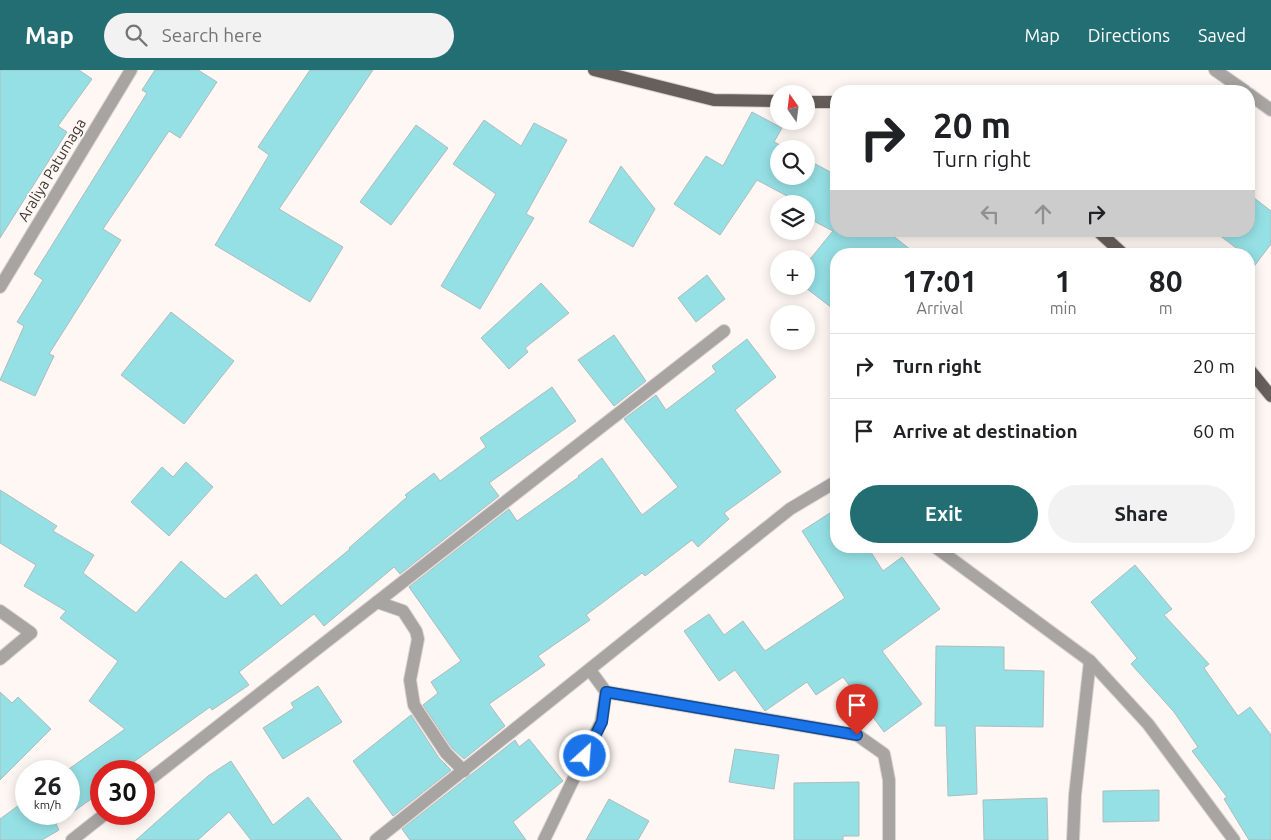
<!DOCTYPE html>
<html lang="en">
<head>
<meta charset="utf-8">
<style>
	:root { --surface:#fff; --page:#f2f2f2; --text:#202124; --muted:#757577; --line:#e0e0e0; --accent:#236e73 }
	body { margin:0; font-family:Ubuntu,sans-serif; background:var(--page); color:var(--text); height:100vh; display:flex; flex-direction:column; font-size:19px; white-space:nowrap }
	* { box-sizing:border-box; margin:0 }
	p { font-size:16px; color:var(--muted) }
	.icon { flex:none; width:28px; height:28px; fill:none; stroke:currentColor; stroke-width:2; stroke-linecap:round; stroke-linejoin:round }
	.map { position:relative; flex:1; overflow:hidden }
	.drawer { position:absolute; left:830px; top:178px; width:425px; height:305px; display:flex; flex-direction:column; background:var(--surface); border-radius:20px; box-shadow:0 2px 12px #0003 }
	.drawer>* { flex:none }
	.hud { position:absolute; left:830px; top:15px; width:425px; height:152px; border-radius:20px; box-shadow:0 2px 12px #0003; background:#fff; color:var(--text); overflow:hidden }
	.needle { width:32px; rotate:346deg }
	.fabs { position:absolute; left:770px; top:15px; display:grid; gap:10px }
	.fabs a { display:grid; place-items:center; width:45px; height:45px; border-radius:50%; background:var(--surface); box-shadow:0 2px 12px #0003; font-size:25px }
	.speed { position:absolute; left:15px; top:690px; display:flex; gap:10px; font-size:25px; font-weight:700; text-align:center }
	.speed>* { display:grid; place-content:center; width:65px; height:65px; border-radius:50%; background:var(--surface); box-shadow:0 2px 12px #0003; line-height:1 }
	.speed small { font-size:12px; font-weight:400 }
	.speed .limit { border:8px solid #d22; background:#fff; color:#111 }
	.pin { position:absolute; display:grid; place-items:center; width:42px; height:42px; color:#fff; margin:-51px -21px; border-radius:50% 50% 50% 0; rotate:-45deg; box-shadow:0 0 5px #0007 }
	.pin .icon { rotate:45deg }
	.me { position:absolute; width:55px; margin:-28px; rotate:26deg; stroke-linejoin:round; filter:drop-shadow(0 0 4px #0008) }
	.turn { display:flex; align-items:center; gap:18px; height:105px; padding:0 20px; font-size:22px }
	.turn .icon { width:65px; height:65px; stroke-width:2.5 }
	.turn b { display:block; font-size:35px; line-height:42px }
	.lanes { display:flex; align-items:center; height:48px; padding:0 20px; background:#0003; justify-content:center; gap:25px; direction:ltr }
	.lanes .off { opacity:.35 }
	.eta { display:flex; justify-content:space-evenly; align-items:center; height:85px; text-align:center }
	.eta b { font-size:30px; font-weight:600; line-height:35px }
	.primary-button { display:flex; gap:10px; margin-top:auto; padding:10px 20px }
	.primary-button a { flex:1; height:58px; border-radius:30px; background:var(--accent); color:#fff; font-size:20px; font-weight:600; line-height:58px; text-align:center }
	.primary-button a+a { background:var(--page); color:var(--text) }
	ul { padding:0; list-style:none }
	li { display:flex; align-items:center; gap:15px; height:65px; padding:0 20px; border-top:1px solid var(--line) }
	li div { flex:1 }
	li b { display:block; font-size:19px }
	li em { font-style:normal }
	header { display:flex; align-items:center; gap:30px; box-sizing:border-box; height:70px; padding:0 25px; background:var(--accent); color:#fff }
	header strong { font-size:24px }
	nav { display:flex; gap:28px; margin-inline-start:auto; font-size:18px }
	.search { width:350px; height:45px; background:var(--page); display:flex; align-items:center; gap:12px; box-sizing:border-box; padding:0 18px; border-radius:28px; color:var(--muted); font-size:19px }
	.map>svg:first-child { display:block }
</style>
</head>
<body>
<header>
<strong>Map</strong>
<div class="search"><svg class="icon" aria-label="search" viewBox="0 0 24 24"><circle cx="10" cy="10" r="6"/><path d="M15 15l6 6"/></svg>Search here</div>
<nav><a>Map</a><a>Directions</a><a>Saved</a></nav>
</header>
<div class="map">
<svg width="1271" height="770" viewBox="0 0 1271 770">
	<rect width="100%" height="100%" fill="#fff7f3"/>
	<g fill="#95e0e5" stroke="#b0bbbc">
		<path d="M0,0H79L92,9L58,56L67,62L0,168Z"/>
		<path d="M155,0H198L217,12L180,68L169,61L103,159L121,170L49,284L54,286L35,326L0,310L24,256L17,252L43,210L34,204L147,23L142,20Z"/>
		<path d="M310,0H373L279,139L343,177L310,232L215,175L269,85L258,77Z"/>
		<path d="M752,42L782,58L774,72L788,79H779V106H806V89L836,105V161H887L916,184H836V241L806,218V194L833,161L806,147V134H802L757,110L720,165L674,134L706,86L723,96Z"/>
		<path d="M484,50L521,76L534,53L567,70L526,144L534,148L480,239L441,216L496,124L453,94Z"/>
		<path d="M416,55L448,78L391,155L360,132Z"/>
		<path d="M621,96L655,139L633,177L589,152Z"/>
		<path d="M1249,124L1271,141V174L1249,203V184H1244L1214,161H1249Z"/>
		<path d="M707,205L725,229L696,252L678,228Z"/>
		<path d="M541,213L569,243L525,278L528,282L509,299L481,268Z"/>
		<path d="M171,242L234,291L184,354L121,305Z"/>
		<path d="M614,265L646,311L614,336L578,290Z"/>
		<path d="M747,269L776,307L735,340L781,402L724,443L729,449L698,477L692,470L645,506L642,503L586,545L590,550L538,586L545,595L489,634L505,656L464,689L452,678L423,635L438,623L431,612L461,591L409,517L509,439L517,451L579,407L578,406L602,388L642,445L678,417L624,349L656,325L666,340L716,302L712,296Z"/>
		<path d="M552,317L576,351L489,413L499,426L400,504L394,497L324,556L314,544L239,602L249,615L212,640L210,637L121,701H101V722L56,754L59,760L42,770H0V749L26,730V744H69V701H66L125,659L89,631L118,591L60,548L66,541L24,516L36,495L0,473V420L57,456L53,461L94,485L83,503L136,543L181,491L225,529L256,504L281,536L350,479L349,478L407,427L405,425L434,403L440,411L486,377L480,368Z"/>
		<path d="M186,392L213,417L169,466L131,432L162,397L173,407Z"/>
		<path d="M836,439V476H867L883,501L902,487L940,539L882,581L922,634L884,662L843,607L816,625L807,612L765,641L735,600L719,611L684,561L709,544L724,565L743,551L765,581L845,528L802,461Z"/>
		<path d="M1135,495L1172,539L1164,545L1209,594L1204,598L1238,646L1250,637L1271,665V770H1249L1224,729L1227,727L1192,681L1198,677L1174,642L1131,594L1137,588L1091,532Z"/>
		<path d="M936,576L1004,577V600L1044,601L1043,657L975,656L977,724L948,726L946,656H935Z"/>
		<path d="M318,616L342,652L283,689L263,658L294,638L291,633Z"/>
		<path d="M0,622L12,633L18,627L51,659L0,710Z"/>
		<path d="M411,645L439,688L451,700L393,746L353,691Z"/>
		<path d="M529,669L563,711L513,752L526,770H410L402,759L515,670L519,677Z"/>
		<path d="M735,679L779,685L774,719L729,712Z"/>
		<path d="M231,691L273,755L308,727L342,770H251L229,742L198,770H136L208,706Z"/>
		<path d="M859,712V766H843V770H794V713Z"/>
		<path d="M1159,720V751L1103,752V721Z"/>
		<path d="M1047,728L1048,770H984L983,730Z"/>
		<path d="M609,729L649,751L638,770H586Z"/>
	</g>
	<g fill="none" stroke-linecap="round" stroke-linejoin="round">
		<defs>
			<g id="street">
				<path d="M1215,0L1245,21"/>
				<path d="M1249,24L1271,40"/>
				<path d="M0,217L131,0"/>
				<path d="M934,476L1090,591L1148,654L1234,770"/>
				<path d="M377,532L403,541L416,561L418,569L410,610L414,635L446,683L464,701"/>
				<path d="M0,541L31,563L0,589"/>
				<path d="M606,622L857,665L884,684L889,710V770"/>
				<path d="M144,714L724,261"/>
				<path d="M72,770L105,744"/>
				<path d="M376,770L790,439L832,414L836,415"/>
				<path d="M544,770L601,652L606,622L590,600"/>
				<path d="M1073,770L1075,725L1090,591"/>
			</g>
			<g id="primary">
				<path d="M594,0L714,30L779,31"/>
				<path d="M806,32H836"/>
				<path d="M1098,161L1123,184"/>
				<path d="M1249,299L1271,326"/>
			</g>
		</defs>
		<use href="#street" stroke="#dcd4d1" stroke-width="14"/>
		<use href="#primary" stroke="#dcd4d1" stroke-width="14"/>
		<use href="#street" stroke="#a8a4a2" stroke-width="12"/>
		<use href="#primary" stroke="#665f5b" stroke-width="12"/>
	</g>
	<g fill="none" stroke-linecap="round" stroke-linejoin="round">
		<defs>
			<path id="route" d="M585,686L602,652L606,622L857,665"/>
		</defs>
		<use href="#route" stroke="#114b97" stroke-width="12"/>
		<use href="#route" stroke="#1a73e8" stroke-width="9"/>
	</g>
	<g text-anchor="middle" stroke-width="4" stroke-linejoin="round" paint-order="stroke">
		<g font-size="15" fill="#3b3735" stroke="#fff7f3">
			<text transform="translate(52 100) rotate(-59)" y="5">Araliya Patumaga</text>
		</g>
	</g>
</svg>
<div class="fabs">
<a><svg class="needle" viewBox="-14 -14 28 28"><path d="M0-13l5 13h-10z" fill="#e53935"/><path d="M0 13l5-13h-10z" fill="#757577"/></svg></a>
<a><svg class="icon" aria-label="search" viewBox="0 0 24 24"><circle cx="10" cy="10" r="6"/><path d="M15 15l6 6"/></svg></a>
<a><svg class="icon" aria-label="layers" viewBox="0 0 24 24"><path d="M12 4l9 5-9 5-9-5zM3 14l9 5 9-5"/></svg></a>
<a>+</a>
<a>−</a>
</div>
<div class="speed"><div>26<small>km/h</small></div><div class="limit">30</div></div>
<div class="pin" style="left:857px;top:665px;background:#d93025"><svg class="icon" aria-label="arrive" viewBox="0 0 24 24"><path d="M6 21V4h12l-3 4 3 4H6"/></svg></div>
<svg class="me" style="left:585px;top:686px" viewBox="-20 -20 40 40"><circle r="17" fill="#1a73e8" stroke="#fff" stroke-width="3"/><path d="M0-11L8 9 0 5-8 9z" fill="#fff"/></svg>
<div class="hud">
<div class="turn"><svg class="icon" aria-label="right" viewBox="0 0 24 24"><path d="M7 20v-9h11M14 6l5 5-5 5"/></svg><div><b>20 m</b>Turn right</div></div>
<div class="lanes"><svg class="icon off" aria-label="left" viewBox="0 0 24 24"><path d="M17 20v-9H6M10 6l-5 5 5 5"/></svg><svg class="icon off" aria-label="ahead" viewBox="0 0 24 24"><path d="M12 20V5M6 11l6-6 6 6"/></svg><svg class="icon" aria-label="right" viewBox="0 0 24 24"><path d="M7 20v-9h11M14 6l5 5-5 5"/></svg></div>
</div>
<section class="drawer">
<div class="eta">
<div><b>17:01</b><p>Arrival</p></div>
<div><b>1</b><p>min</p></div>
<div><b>80</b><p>m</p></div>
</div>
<ul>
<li><svg class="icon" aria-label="right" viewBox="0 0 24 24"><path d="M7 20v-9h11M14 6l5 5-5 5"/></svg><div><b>Turn right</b></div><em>20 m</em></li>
<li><svg class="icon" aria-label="arrive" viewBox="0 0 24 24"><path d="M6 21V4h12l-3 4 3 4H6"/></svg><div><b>Arrive at destination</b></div><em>60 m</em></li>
</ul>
<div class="primary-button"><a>Exit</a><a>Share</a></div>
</section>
</div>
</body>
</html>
